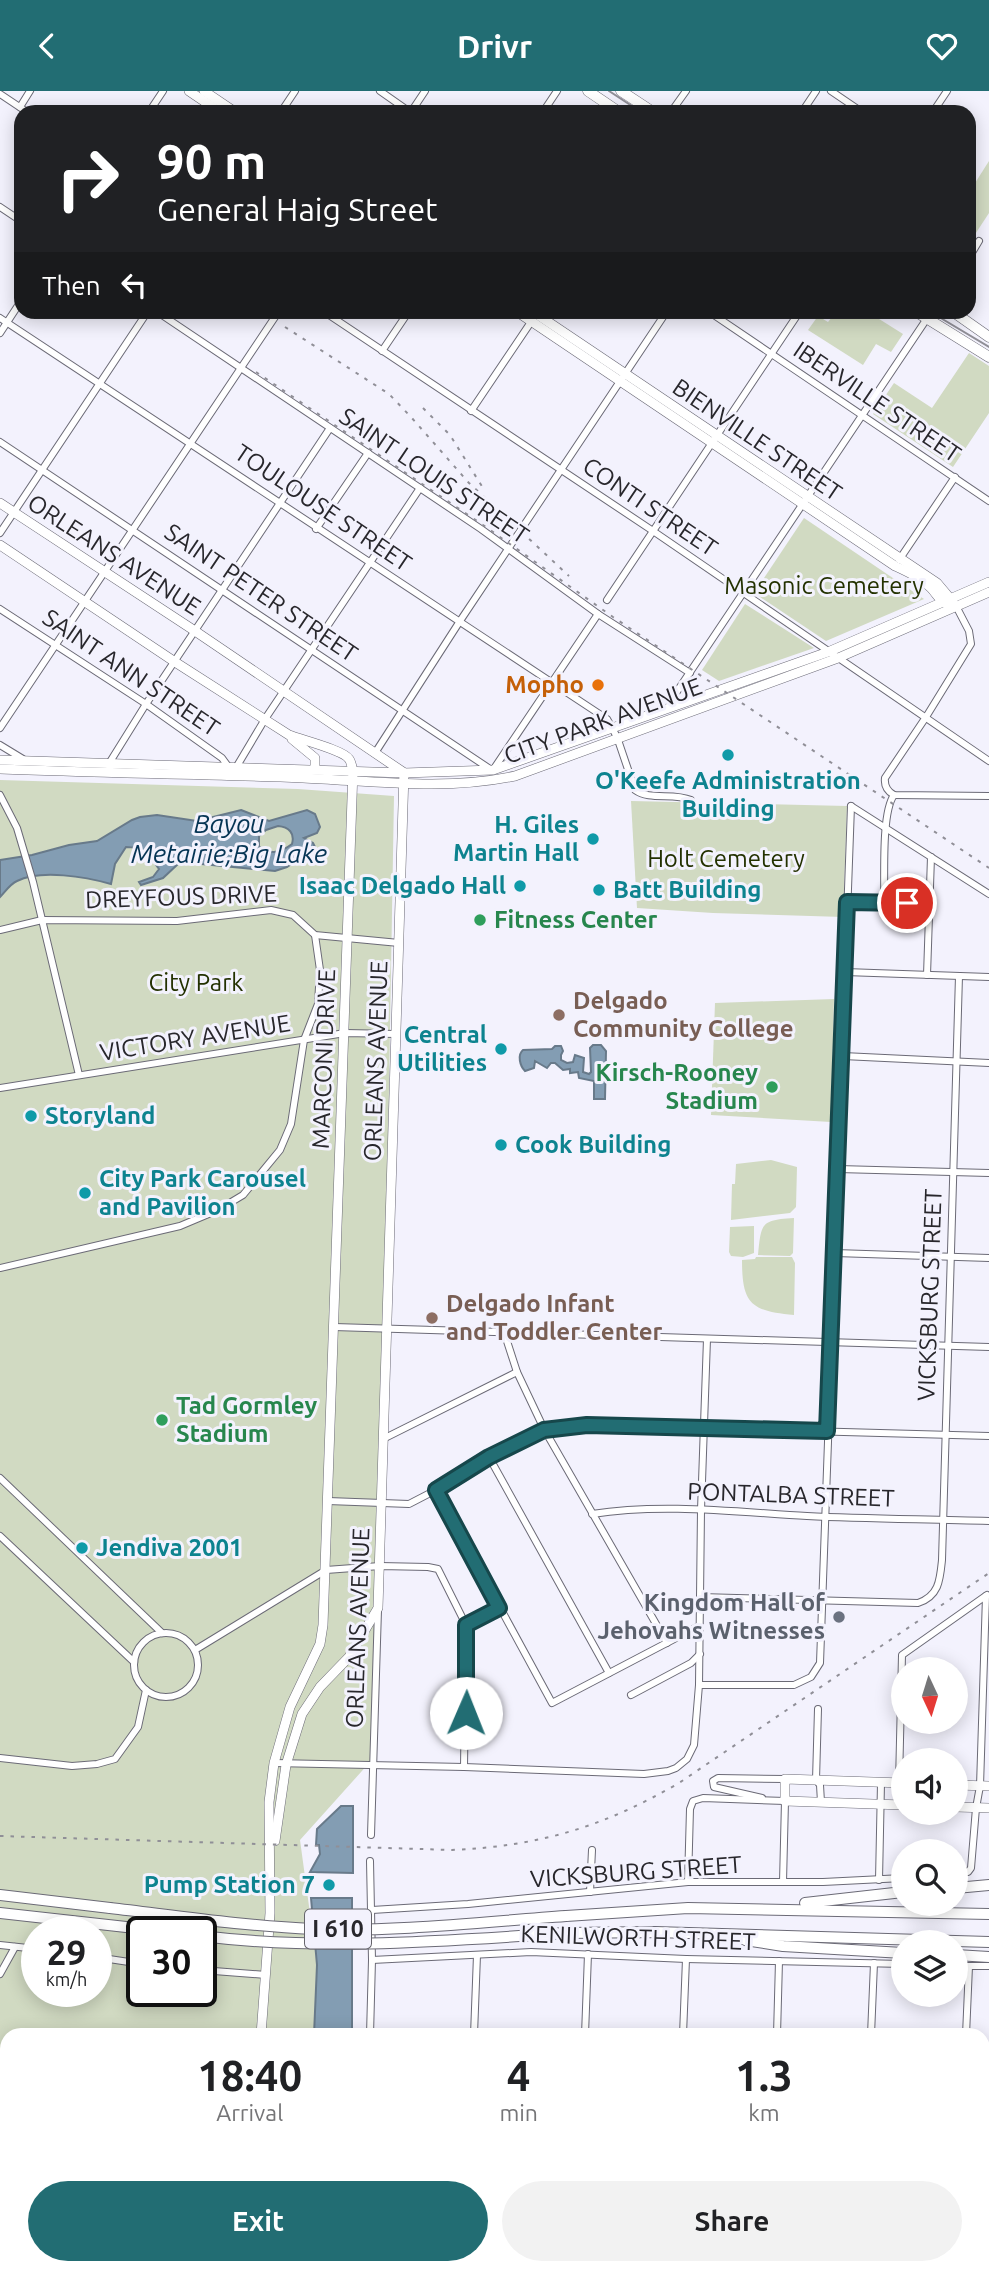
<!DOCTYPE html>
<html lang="en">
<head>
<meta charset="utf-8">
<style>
	:root { --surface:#fff; --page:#f2f2f2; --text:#202124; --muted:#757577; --accent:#226d73 }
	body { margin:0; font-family:Ubuntu,sans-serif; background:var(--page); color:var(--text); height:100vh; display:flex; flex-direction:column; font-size:26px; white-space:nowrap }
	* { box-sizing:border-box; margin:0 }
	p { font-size:23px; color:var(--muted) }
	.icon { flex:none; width:38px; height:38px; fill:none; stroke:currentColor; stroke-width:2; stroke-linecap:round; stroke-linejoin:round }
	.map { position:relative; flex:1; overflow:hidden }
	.details { position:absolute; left:0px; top:1937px; width:990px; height:247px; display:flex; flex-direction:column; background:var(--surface); border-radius:21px 21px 0 0; box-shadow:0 4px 18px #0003 }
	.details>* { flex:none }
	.hud { position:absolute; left:14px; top:14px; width:962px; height:214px; border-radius:21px; box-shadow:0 4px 18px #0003; background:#202124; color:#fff; overflow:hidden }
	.needle { width:46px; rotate:176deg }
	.buttons { position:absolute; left:891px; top:1566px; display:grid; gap:14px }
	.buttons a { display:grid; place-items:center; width:77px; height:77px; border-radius:50%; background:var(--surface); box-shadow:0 4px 18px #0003; font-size:35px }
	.speed { position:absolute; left:21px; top:1825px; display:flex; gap:14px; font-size:35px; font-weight:700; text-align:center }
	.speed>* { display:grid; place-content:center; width:91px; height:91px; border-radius:50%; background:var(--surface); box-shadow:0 4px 18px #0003; line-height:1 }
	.speed small { font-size:18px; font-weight:400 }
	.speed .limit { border:4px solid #111; border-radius:10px; background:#fff; color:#111 }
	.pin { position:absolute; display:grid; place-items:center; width:60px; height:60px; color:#fff; margin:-30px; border:4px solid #fff; border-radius:50%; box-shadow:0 2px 7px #0007 }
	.me { position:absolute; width:77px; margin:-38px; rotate:1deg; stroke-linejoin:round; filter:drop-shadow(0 0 5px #0008) }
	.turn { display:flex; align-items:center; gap:24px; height:147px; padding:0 28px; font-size:32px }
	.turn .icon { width:91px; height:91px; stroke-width:2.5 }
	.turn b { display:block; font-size:49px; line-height:60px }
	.then { display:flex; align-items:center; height:66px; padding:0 28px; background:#0003; gap:14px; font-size:26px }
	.eta { display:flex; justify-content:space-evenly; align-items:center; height:119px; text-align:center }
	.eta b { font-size:42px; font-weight:600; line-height:49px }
	.button { display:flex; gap:14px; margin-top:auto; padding:14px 28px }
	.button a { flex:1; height:80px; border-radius:42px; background:var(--accent); color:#fff; font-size:28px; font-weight:600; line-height:80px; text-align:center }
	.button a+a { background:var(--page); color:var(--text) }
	header { display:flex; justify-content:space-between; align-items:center; height:91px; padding:0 28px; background:var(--accent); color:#fff; font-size:32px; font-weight:600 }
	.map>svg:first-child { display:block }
</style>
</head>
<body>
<header><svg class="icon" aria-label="back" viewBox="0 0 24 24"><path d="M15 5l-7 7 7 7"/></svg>Drivr<svg class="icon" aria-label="heart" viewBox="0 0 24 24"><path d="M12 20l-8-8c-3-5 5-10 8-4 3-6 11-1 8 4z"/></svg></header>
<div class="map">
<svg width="989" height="2183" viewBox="0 0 989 2183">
	<rect width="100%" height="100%" fill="#f3f2fd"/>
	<g fill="#d1dac2" fill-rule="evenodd">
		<path d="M989,70V122L970,151V100Z"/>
		<path d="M868,221L903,243L891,261L876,253L863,274L808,239L818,225L828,231L836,221Z"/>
		<path d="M969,262L989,275V322L953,376L873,323L894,292L932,317Z"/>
		<path d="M804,427L924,508L826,550L754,502Z"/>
		<path d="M745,513L814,557L719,590L702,579Z"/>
		<path d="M0,689L298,698L394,705L383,1348L378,1517L370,1671L300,1749L317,1874L314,1944H7V2177H306V2183H0ZM37,1841H96V1900H37ZM142,1841H201V1900H142Z"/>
		<path d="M631,710L847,715L843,826L713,822L637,817Z"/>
		<path d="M834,908L831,1031L711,1024L715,912Z"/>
		<path d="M771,1069L797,1076L796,1116L790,1122L731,1129L732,1093H735L736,1073Z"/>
		<path d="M794,1127L793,1162L790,1165L758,1164C761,1132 761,1129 794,1127Z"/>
		<path d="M754,1135V1162L743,1166L731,1165L729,1161L730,1136Z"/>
		<path d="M756,1166H792L795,1172L794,1224C751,1220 742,1213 742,1169L755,1168Z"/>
	</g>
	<g fill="#839db3" stroke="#687a8a" stroke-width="2" fill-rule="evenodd">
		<path d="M241,719L269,730L307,719L315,723L320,736L317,742L304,747L313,752L315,756L287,776L275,780L191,772L178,773L163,787L141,794L139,791L153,786L159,778C150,765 143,756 126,756L115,773L111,793C86,786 41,778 17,790C10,793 5,801 0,806V769L32,764L69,754L97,750L132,729L140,726L157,724L197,730ZM278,735C289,736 295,742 292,753C281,761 275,763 262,759L259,755V745L266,739Z"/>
		<path d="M593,954H601L606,960L605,1008H594V990L579,987L578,981L570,982V978L563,979L555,972H551L547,977L535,970L534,977L525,980C520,975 517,964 523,959L552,958L555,955H561L563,960L561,964V969L567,972L573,971L575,964L584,967L583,981L589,983L591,981L590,957Z"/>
		<path d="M341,1715H353V1782L310,1781L320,1763L319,1754H316L317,1738Z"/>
		<path d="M311,1807H352V1944H314L317,1874Z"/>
	</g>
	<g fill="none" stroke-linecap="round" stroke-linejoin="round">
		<defs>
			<g id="street">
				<path d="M380,0L410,21"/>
				<path d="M831,0L862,21"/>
				<path d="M0,3L27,21"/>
				<path d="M20,16L30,0"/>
				<path d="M149,21L163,0"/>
				<path d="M281,21L295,0"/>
				<path d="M411,21L425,0"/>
				<path d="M543,21L557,0"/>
				<path d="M671,21L686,0"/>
				<path d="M802,21L816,0"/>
				<path d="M933,21L947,0"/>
				<path d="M0,116L21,130"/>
				<path d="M970,165L979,150"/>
				<path d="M156,220L481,438L598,523L690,582"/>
				<path d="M323,220L653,440L989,670"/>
				<path d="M708,220L989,410"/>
				<path d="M0,227L607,628L617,646L635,699C650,710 673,701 691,709L693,715"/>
				<path d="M0,242L21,210"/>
				<path d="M382,260L409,220"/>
				<path d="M471,320L533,228"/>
				<path d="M0,351L490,678"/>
				<path d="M316,438L368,362"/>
				<path d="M0,442L148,220"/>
				<path d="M899,469L955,386"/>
				<path d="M607,509L800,220"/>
				<path d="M956,515L969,540L971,553L926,626L885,687C884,695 887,700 894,704L989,705"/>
				<path d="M0,518L146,613L222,667L230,678"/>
				<path d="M674,615L676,602L932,220"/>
				<path d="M0,637L279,220"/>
				<path d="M0,654L23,668"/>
				<path d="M375,662L460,530L667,220"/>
				<path d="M108,674L146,613L330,337"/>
				<path d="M493,679L598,523"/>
				<path d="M234,680L265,628L420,397"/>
				<path d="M0,704L17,737L33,791L79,984"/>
				<path d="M851,715L989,803"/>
				<path d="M847,811L929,812"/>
				<path d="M884,811C885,787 881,722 894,704"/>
				<path d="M0,839L42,829L177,830L271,819L293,824L315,844L399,852"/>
				<path d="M845,881L989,886"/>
				<path d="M927,884L931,766"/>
				<path d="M843,965L989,972"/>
				<path d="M0,997L345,942L396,943"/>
				<path d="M838,1078L989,1082"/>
				<path d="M835,1162L989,1167"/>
				<path d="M0,1177L180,1135L218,1119L243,1104L280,1059L291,1033L304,949L318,913L320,879L315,844"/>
				<path d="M334,1236L989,1256"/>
				<path d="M504,1241L517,1281L544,1338L667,1552"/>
				<path d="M383,1348L517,1281"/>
				<path d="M489,1366L609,1582"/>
				<path d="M0,1387L162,1542"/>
				<path d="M436,1399L552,1612L699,1535"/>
				<path d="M328,1410L409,1413L436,1399L489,1366L544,1338L587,1334L989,1345"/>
				<path d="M592,1423C662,1412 736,1421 807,1425C867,1428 928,1428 989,1430"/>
				<path d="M0,1445L134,1571"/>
				<path d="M700,1506L918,1512C939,1505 940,1489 942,1469L959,885"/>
				<path d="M466,1534L499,1517"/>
				<circle cx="166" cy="1574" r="32"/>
				<path d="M195,1559L326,1479L380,1475L428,1476L438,1478L466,1534L464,1676"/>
				<path d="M699,1594H794L811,1586L820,1572L851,715"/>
				<path d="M631,1604L691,1572L700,1563"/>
				<path d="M818,1618L816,1689L820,1694L821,1711"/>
				<path d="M0,1667L72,1675L97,1673L115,1668L138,1636L146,1599"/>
				<path d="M274,1672L464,1676L644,1683L668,1680L676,1677L687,1668L694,1654L699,1594L701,1419L707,1248"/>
				<path d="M899,1692L902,1564L987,1504"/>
				<path d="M762,1707L714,1696L713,1690L718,1687L785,1688"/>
				<path d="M371,1744L378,1519"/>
				<path d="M956,1782L968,1781L971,1777L976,1717L980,1695L986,1505"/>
				<path d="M879,1789L881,1692"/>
				<path d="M688,1791L690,1718L693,1710L703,1707L785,1710"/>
				<path d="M783,1791L785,1710"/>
				<path d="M590,1801L592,1759"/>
				<path d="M372,1819L468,1813L688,1791H823L903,1787"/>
				<path d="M0,1854L37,1858"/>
				<path d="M96,1866L142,1873"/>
				<path d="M372,1869L531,1861L686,1868L903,1873"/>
				<path d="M956,1875H989"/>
				<path d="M201,1879L266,1884"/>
				<path d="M0,1883L15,1856"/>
				<path d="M370,1944L372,1869L370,1770"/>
				<path d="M474,1944L477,1864"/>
				<path d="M585,1944L588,1863"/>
				<path d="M683,1944L686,1868"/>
				<path d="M777,1944L779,1870"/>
				<path d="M871,1944L874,1872"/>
				<path d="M966,1944L969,1875"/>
				<path d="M984,2070H989"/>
				<path d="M362,2183V2177"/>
				<path d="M467,2183V2177"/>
				<path d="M578,2183V2177"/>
				<path d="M676,2183L677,2177"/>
				<path d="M770,2183V2177"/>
				<path d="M864,2183V2177"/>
				<path d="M958,2183V2177"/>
			</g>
			<g id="secondary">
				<path d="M189,0L220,21"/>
				<path d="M204,0L235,21"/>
				<path d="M516,220L895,475C908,481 921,487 931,497C937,503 939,510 948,513"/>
				<path d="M532,220L937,492L953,511"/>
				<path d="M0,412L195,540L403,681"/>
				<path d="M0,454L175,571L289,644C302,649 343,659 349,668C351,670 352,677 353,679L323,1534L320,1553L290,1616L274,1672L269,1711L270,1822L261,1944"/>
				<path d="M292,648L315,667V678"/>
				<path d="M0,669L404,682L493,679L828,561L989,491"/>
				<path d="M0,678C101,682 202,683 303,687C373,690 445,700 515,685L838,567L989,501"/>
				<path d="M903,1692L785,1688V1710L903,1714"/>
				<path d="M956,1694L989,1695"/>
				<path d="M956,1716L989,1717"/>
				<path d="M275,1750L286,1674L302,1623L320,1596L349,1566L378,1517L404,682"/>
				<path d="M227,2183L228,2177"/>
			</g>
			<g id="primary">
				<path d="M588,0L619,21"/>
				<path d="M621,0L653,21"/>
				<path d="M915,220L989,266"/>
				<path d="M952,220L989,246"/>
			</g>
			<g id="highway">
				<path d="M956,1797L989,1794"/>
				<path d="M0,1804L110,1817"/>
				<path d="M805,1812L903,1801"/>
				<path d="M0,1822L171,1841"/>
				<path d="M566,1825L688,1817L989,1823"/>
				<path d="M566,1842L655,1841L989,1851"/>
				<path d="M745,1849L783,1855L903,1862"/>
				<path d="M956,1864L989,1866"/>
			</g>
		</defs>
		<use href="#street" stroke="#6b6a76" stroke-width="8"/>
		<use href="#secondary" stroke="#6b6a76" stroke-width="10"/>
		<use href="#primary" stroke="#6b6a76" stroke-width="11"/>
		<use href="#highway" stroke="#6b6a76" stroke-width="12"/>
		<use href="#street" stroke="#fff" stroke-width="6"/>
		<use href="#secondary" stroke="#fff" stroke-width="9"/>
		<use href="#primary" stroke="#fff" stroke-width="10"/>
		<use href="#highway" stroke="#fff" stroke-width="10"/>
		<g stroke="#908f97" stroke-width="2">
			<path d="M609,0L641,21"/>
			<path d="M929,220L989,256"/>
		</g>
		<g stroke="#908f97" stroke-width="2" stroke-dasharray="3.5 7" stroke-linecap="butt">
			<path d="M285,236L389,303L411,326L469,392L569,485"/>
			<path d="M256,281L483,434L613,526L989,777"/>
			<path d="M423,317L450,344L483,397"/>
			<path d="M0,1745L452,1759C540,1755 603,1736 679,1692L989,1482"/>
		</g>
		<defs>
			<g id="highway-bridge">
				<path d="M110,1817C178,1825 245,1835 313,1838C397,1841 482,1831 566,1825"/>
				<path d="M201,1845C323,1860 444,1850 566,1842"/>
			</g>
		</defs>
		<use href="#highway-bridge" stroke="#6b6a76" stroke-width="12" stroke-linecap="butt"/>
		<use href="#highway-bridge" stroke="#fff" stroke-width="10"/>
	</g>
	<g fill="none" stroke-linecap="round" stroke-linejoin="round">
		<defs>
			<path id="route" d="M466,1622V1534L499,1517L436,1399L489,1366L544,1339L587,1334L827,1340L847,811L907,812"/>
		</defs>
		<use href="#route" stroke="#16474b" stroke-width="18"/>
		<use href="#route" stroke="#226d73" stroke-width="12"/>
	</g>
	<circle fill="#e8710a" stroke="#f3f2fd" stroke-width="2.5" cx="598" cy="594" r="7"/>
	<g fill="#0f9aa8" stroke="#f3f2fd" stroke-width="2.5">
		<circle cx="728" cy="664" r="7"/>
		<circle cx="593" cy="748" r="7"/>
		<circle cx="520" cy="795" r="7"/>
		<circle cx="599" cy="799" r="7"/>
		<circle cx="501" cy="958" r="7"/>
		<circle cx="31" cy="1025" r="7"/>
		<circle cx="501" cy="1054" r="7"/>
		<circle cx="85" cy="1102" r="7"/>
		<circle cx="82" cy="1457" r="7"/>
		<circle cx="329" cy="1794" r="7"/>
	</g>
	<g fill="#2e9e5b" stroke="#f3f2fd" stroke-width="2.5">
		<circle cx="480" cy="829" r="7"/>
		<circle cx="772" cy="996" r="7"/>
		<circle cx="162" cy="1329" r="7"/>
	</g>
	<g fill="#8d6e63" stroke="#f3f2fd" stroke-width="2.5">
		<circle cx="559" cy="924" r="7"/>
		<circle cx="432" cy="1227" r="7"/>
	</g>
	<circle fill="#6b7280" stroke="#f3f2fd" stroke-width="2.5" cx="839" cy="1526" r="7"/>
	<g text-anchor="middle" stroke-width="6" stroke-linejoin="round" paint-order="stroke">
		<rect fill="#f3f2fd" stroke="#65646b" stroke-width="2" x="305" y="1818.5" width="66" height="39" rx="5"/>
		<g font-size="23" font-weight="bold" fill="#28272c">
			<text x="338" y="1846">I 610</text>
		</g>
		<g font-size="24" fill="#28272c" stroke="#f3f2fd">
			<text transform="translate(877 311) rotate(34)" y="8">IBERVILLE STREET</text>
			<text transform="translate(757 349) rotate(34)" y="8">BIENVILLE STREET</text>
			<text transform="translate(434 385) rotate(34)" y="8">SAINT LOUIS STREET</text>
			<text transform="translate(650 416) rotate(34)" y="8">CONTI STREET</text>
			<text transform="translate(323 417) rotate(34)" y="8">TOULOUSE STREET</text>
			<text transform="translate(114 464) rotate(33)" y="8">ORLEANS AVENUE</text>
			<text transform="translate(261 502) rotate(34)" y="8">SAINT PETER STREET</text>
			<text transform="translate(131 582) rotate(34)" y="8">SAINT ANN STREET</text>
			<text transform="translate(603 630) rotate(-20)" y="8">CITY PARK AVENUE</text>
			<text transform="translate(181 806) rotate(-2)" y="8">DREYFOUS DRIVE</text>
			<text transform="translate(195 947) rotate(-9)" y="8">VICTORY AVENUE</text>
			<text transform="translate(324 968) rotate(-88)" y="8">MARCONI DRIVE</text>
			<text transform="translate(376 970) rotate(-88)" y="8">ORLEANS AVENUE</text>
			<text transform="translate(930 1204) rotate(-88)" y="8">VICKSBURG STREET</text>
			<text transform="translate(791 1404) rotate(2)" y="8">PONTALBA STREET</text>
			<text transform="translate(358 1537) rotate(-88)" y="8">ORLEANS AVENUE</text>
			<text transform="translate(636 1781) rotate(-4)" y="8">VICKSBURG STREET</text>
			<text transform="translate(638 1847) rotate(2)" y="8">KENILWORTH STREET</text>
		</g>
		<g font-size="24" fill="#233100" stroke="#f3f2fd">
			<text x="824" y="503">Masonic Cemetery</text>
			<text x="726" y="776">Holt Cemetery</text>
			<text x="196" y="900">City Park</text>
		</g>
		<g font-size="24" font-weight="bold" fill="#c56008" stroke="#f3f2fd" text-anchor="end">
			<text x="584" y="602">Mopho</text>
		</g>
		<g font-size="24" font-weight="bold" fill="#0d838f" stroke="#f3f2fd" text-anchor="start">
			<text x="728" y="698" text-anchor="middle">O'Keefe Administration<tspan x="728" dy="28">Building</tspan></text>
			<text x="579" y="742" text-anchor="end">H. Giles<tspan x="579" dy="28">Martin Hall</tspan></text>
			<text x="506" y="803" text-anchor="end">Isaac Delgado Hall</text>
			<text x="613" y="807">Batt Building</text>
			<text x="487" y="952" text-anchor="end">Central<tspan x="487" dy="28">Utilities</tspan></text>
			<text x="45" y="1033">Storyland</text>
			<text x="515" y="1062">Cook Building</text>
			<text x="99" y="1096">City Park Carousel<tspan x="99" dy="28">and Pavilion</tspan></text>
			<text x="96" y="1465">Jendiva 2001</text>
			<text x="315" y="1802" text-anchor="end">Pump Station 7</text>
		</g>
		<g font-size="24" font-weight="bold" fill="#27864d" stroke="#f3f2fd" text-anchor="start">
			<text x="494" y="837">Fitness Center</text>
			<text x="758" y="990" text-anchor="end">Kirsch-Rooney<tspan x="758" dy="28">Stadium</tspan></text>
			<text x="176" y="1323">Tad Gormley<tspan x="176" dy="28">Stadium</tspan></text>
		</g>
		<g font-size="24" font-weight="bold" fill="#785e54" stroke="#f3f2fd" text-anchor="start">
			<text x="573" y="918">Delgado<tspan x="573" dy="28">Community College</tspan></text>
			<text x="446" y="1221">Delgado Infant<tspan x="446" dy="28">and Toddler Center</tspan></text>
		</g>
		<g font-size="24" font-weight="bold" fill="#5b616d" stroke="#f3f2fd" text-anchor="end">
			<text x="825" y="1520">Kingdom Hall of<tspan x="825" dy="28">Jehovahs Witnesses</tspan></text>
		</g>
		<g font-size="26" font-style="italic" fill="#053454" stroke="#f3f2fd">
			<text x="229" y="742">Bayou<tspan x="229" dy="30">Metairie;Big Lake</tspan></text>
		</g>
	</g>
</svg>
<div class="buttons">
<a><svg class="needle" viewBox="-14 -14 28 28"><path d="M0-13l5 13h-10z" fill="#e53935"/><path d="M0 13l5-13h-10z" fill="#757577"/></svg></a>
<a><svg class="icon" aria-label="sound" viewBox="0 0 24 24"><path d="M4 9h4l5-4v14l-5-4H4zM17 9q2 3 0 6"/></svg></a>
<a><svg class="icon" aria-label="search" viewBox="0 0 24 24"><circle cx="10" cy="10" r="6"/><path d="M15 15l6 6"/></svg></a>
<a><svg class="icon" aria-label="layers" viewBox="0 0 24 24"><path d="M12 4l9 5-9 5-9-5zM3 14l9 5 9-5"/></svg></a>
</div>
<div class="speed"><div>29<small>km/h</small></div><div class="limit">30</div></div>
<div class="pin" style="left:907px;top:812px;background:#d93025"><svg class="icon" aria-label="arrive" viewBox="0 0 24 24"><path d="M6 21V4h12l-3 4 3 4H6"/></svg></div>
<svg class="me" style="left:466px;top:1622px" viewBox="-20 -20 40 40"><circle r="19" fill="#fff"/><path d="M0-13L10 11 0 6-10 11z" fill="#226d73"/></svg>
<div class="hud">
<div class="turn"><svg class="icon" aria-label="right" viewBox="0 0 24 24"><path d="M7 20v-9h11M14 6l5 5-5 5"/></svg><div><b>90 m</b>General Haig Street</div></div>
<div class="then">Then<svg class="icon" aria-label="left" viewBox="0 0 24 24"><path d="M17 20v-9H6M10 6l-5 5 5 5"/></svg></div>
</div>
<section class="details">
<div class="eta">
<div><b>18:40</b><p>Arrival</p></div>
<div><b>4</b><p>min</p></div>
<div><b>1.3</b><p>km</p></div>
</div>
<div class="button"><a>Exit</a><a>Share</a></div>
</section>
</div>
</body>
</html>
